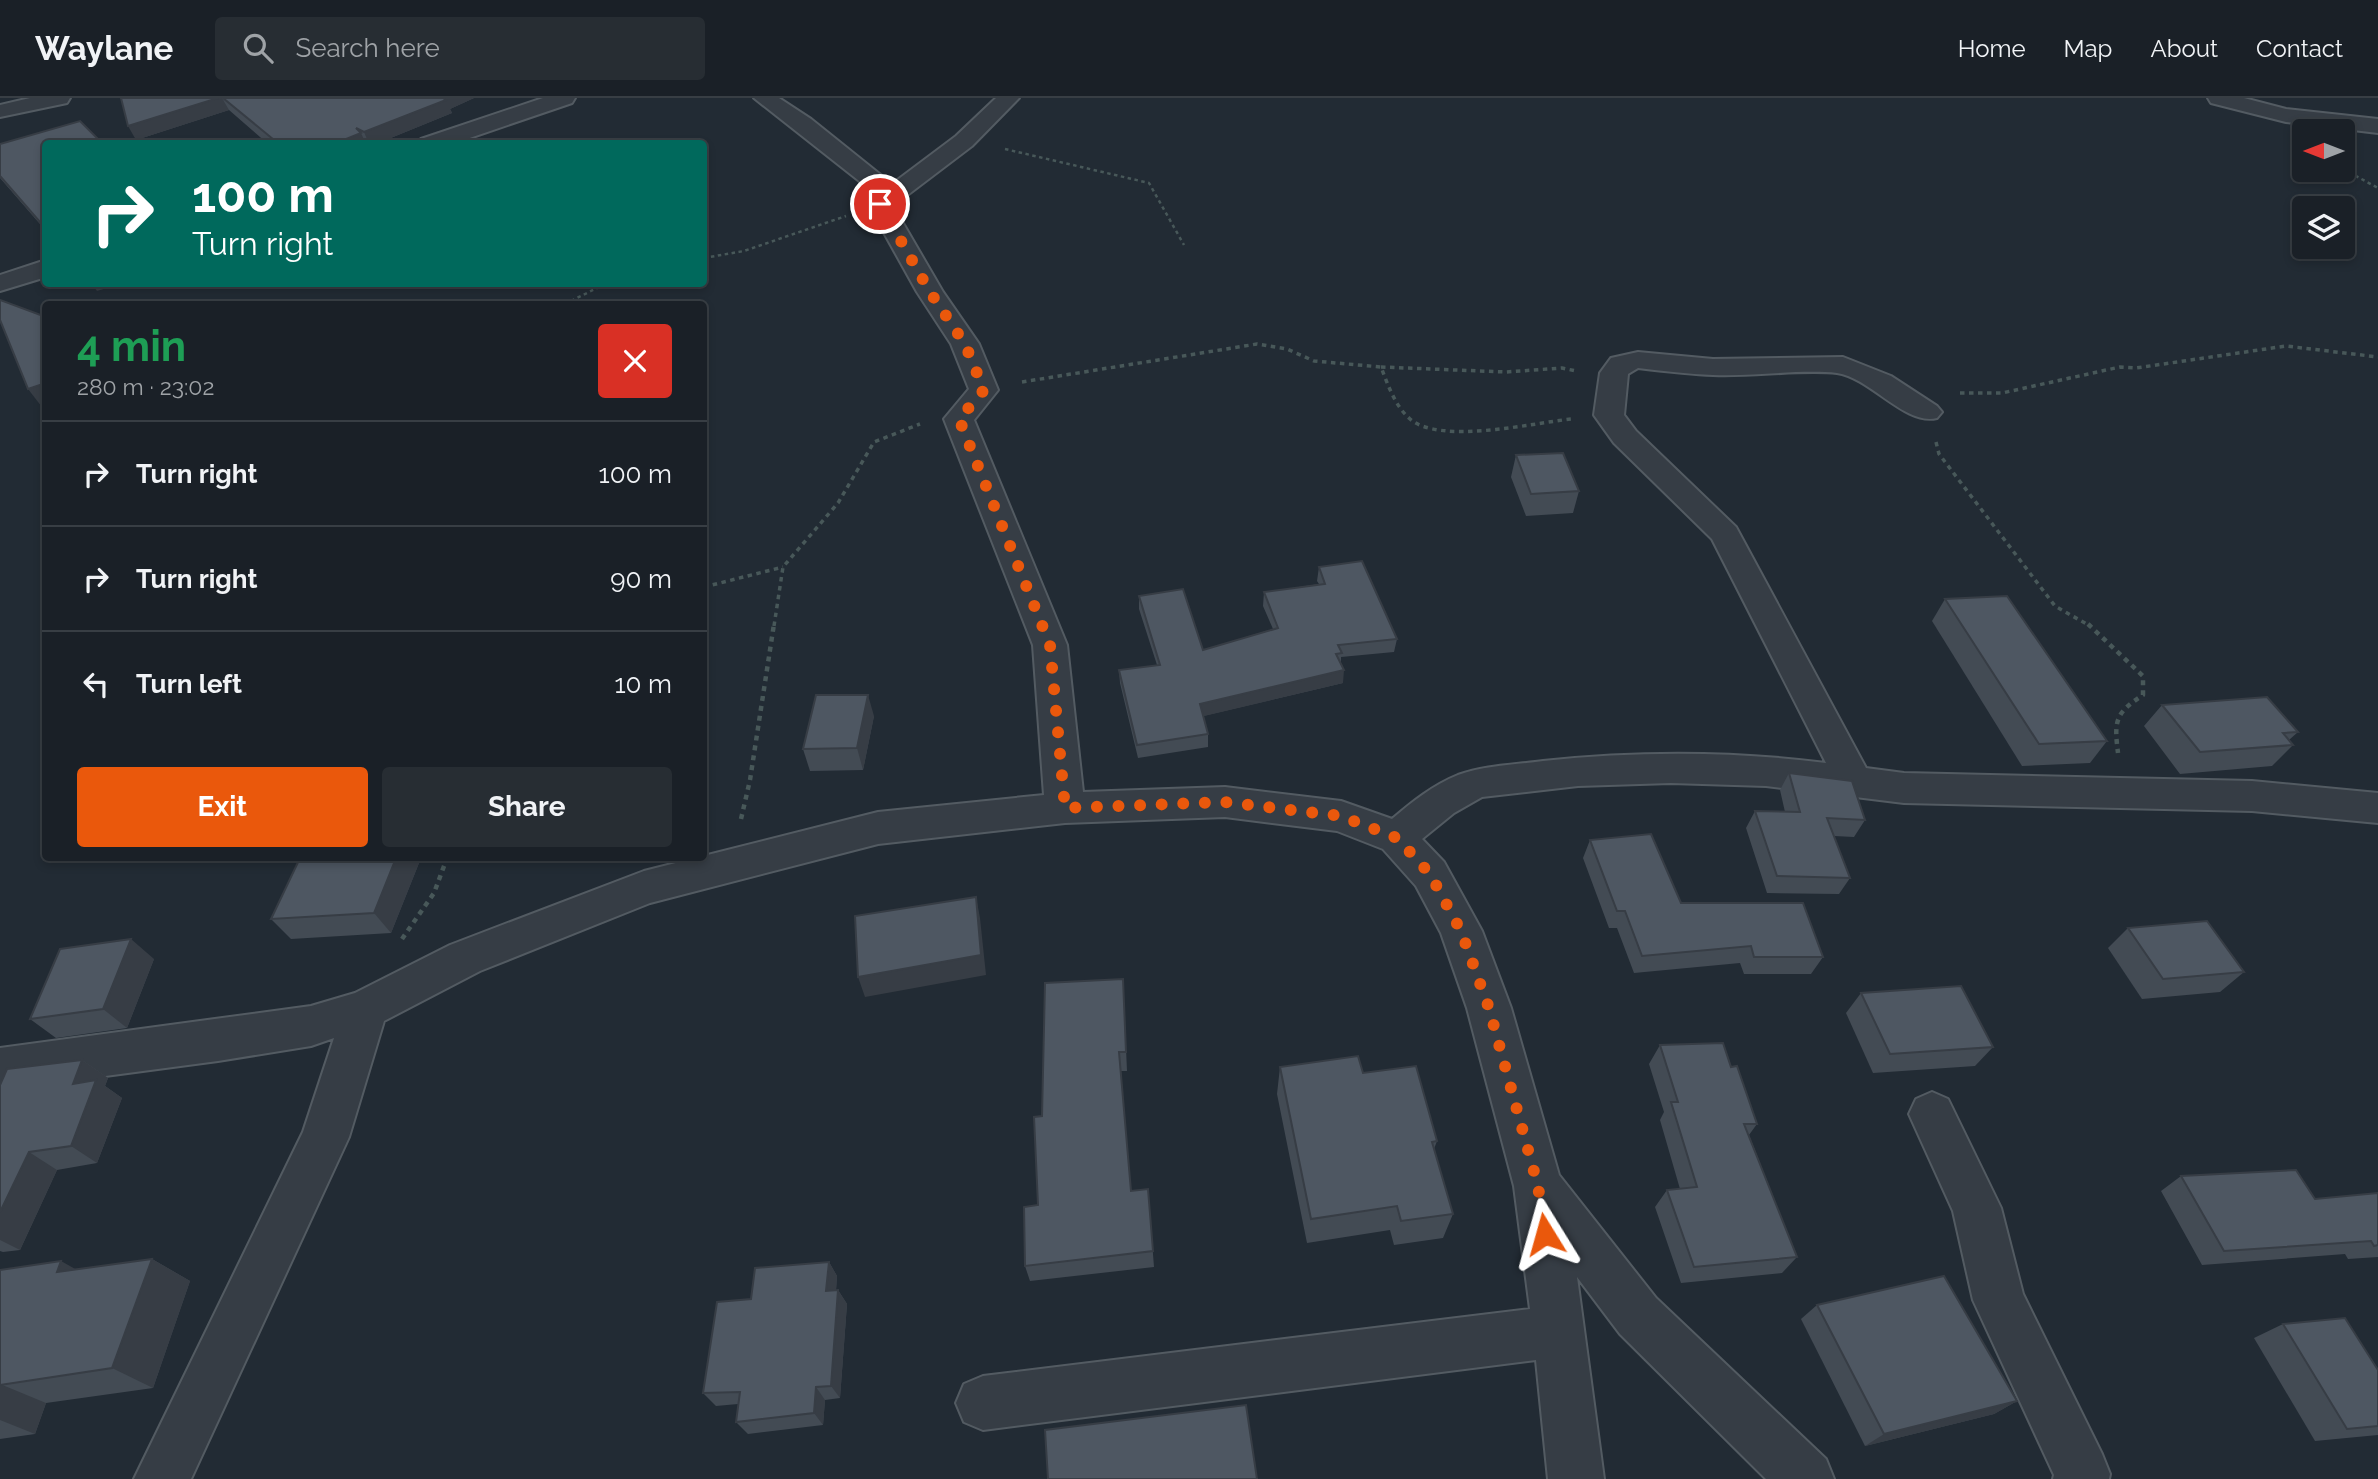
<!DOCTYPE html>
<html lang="en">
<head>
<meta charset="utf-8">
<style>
	:root { --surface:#1a2027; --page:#272d33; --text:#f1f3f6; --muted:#9fa3a7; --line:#383e44; --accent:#ea580c }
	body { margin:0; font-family:Raleway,sans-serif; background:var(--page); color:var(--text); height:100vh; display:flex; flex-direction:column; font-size:26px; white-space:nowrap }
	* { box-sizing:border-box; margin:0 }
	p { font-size:23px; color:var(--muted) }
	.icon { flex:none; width:38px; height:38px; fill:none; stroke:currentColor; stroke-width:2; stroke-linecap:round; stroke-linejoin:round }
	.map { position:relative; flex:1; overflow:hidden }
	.details { position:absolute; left:42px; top:203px; width:665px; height:560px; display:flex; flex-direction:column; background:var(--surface); border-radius:7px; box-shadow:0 4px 10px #0003,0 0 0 2px var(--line) }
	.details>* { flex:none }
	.hud { position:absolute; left:42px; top:42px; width:665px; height:147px; border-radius:7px; box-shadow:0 4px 10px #0003,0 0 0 2px var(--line); background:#00695c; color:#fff; overflow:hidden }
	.needle { width:46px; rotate:270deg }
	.buttons { position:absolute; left:2292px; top:21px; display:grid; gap:14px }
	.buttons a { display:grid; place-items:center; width:63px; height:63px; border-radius:7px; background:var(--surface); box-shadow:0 4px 10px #0003,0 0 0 2px var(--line); font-size:35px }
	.pin { position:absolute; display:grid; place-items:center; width:60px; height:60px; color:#fff; margin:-30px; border:4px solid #fff; border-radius:50%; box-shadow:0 2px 7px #0007 }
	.me { position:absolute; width:77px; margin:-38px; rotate:352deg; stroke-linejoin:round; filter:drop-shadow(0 0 5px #0008) }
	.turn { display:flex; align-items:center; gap:24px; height:147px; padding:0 35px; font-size:32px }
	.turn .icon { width:91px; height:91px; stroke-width:2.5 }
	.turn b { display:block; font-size:49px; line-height:60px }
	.round { display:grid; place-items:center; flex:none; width:74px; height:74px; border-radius:7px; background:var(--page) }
	.head { display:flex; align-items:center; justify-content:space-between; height:119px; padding:0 35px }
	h1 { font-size:42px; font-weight:700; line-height:52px; color:#1e9e55 }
	.button { display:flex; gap:14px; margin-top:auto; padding:14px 35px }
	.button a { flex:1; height:80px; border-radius:7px; background:var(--accent); color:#fff; font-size:28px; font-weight:700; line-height:80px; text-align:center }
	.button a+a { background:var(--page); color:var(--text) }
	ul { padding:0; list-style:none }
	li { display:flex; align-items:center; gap:21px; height:105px; padding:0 35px; border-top:2px solid var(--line) }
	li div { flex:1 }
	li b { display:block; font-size:26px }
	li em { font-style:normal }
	header { display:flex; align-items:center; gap:42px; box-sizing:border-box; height:98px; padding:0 35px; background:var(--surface); border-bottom:2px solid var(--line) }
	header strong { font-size:33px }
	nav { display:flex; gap:38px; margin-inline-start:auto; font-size:24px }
	.search { width:490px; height:63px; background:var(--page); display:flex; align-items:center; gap:18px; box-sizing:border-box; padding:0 24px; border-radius:7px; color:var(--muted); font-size:26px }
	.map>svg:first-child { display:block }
</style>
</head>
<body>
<header>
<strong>Waylane</strong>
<div class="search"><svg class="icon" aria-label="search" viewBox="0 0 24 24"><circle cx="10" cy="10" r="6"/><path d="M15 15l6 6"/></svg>Search here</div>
<nav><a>Home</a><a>Map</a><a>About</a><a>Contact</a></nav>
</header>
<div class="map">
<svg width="2378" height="1381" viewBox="0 0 2378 1381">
	<rect width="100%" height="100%" fill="#222b34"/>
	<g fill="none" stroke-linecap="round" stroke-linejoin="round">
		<defs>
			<g id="minor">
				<path d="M30,0H70L67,5L0,19V7Z"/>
				<path d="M543,0H575L572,5L452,46H418L421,41Z"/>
				<path d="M754,0H779L811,21L892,86L956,38L996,0H1019L972,48L893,108L943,194L979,246L998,292L974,322L1067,547L1083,694L1225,689L1341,703L1392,721C1412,704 1433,687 1458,677C1486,667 1514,667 1543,663C1637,653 1732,653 1826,665L1712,441L1614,345L1594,317L1600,275L1611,260L1638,254L1713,261L1843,259L1891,278L1937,308L1942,314L1937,320C1905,328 1871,280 1837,275C1800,271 1752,279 1713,277C1688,276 1663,273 1638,270L1628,276L1624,317L1636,333L1736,429L1866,670L1904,675L2252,683L2378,695V725L2252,713L1904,705L1766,688L1671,685L1578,688L1482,699L1454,715L1422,741L1444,764L1482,833L1511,910L1559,1077L1656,1200L1826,1361L1834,1381H1766L1620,1236L1577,1179L1604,1381H1548L1536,1262L983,1332L964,1324L956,1305L964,1286L983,1278L1530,1211L1514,1088L1467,910L1441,835L1416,788L1383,751L1337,733L1225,719L1065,725L878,746L650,805L480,873L384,923L349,1039L191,1381H134L303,1034L334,940L311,948L218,963L0,992V950L311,908L355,895L450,847L644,773L878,714L1044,697L1033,547L944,321L969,291L951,246L917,194L868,106L877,97Z"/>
				<path d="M2208,0H2244L2286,11L2378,21V35L2286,24L2211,5Z"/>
				<path d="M46,162V179L0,193V177Z"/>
				<path d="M1932,994L1948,1001L2001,1110L2023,1196L2102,1356L2110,1376L2109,1381H2053L2054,1377L1973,1202L1953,1113L1909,1016L1916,1001Z"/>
			</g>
		</defs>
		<use href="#minor" stroke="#535b62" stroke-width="4"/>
		<g stroke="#485859" stroke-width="2.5" stroke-dasharray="3.5 3.5" stroke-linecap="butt">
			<path d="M1005,51L1149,85L1184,147"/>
			<path d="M2343,71L2378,90"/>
			<path d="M704,160L744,153L846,118"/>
			<path d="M565,206L605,186"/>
		</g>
		<g stroke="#485859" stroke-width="3.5" stroke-dasharray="4.5 4.5" stroke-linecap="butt">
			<path d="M1381,269L1506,274L1562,270L1576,273"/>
			<path d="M1022,284L1257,246L1287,251L1314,263L1381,269C1388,287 1395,308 1410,321C1440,347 1533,325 1571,321"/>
			<path d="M1960,295H2002L2120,269L2136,270L2286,248L2378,259"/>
			<path d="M1936,344L1939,356L2055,508L2090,528"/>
			<path d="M704,489L783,469"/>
			<path d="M774,528L783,469L838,405L874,344L920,326"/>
		</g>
		<g stroke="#485859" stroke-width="4.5" stroke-dasharray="5 5" stroke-linecap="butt">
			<path d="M2088,526L2143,578V597C2115,615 2114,623 2118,655"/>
			<path d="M741,721L750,682L774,526"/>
			<path d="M402,841L434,795L447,760"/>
		</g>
		<use href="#minor" fill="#363d45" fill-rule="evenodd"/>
	</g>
	<g fill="#434b54">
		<path d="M121,0H474L450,11L452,15L376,46H268L229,12L136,42Z"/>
		<path d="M0,46H46V133L0,80Z"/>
		<path d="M1516,357L1579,393L1573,415L1526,418L1511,379Z"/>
		<path d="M1319,469L1397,541L1394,554L1341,559V565L1343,585L1203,618L1208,636V649L1138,660L1120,585L1119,572L1157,567L1139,511V498L1203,552L1273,531L1263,508L1264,494L1319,486L1317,483Z"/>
		<path d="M1945,501L2107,643L2090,665L2022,668L1932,523Z"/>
		<path d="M2162,607L2298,634L2289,642L2293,647L2272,668L2180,676L2144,628Z"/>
		<path d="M874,618L863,672L810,673L803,651Z"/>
		<path d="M1789,675L1865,722L1854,739L1834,738L1850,780L1839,796L1767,795L1746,730L1755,713L1785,714L1780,692Z"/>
		<path d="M1590,742L1681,805L1823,859L1811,876H1744L1740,865L1634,875L1617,830H1609L1583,760Z"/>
		<path d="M300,760H421L391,835L291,841L271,821Z"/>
		<path d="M2128,830L2244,874L2220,894L2142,901L2108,850Z"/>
		<path d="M154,861L127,930L56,940L30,921Z"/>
		<path d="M1123,881L1127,973H1121L1131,1093L1148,1091L1154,1169L1030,1183L1025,1168L1038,1107L1042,1018Z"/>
		<path d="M1861,895L1993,949L1975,968L1873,975L1846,915Z"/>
		<path d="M1660,947L1731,969L1757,1026L1749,1037L1797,1159L1782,1175L1681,1185L1655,1109L1667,1092L1680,1091L1660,1022L1664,1014L1649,966Z"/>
		<path d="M82,962L108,980L105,988L122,1000L97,1065L57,1072L20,1152L3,1154L0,1153V987Z"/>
		<path d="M1280,969L1363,975L1437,1043L1434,1051L1453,1116L1443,1140L1394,1147L1390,1132L1307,1145L1277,996Z"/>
		<path d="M2181,1078L2315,1101L2378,1095V1159L2348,1161L2345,1156L2202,1167L2161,1093Z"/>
		<path d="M152,1161L190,1183L153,1290L46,1305L35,1336L0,1341V1172L76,1171Z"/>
		<path d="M829,1164L837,1178L836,1192H838L847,1206L840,1300L825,1302L823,1327L748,1336L736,1324L738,1306L716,1308L703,1295L751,1201Z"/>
		<path d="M1817,1207L2017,1303L1994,1316L1865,1348L1801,1221Z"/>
		<path d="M2283,1226L2378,1272V1337L2315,1343L2254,1240Z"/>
	</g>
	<g fill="#373d45">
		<path d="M218,0H222L229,12L136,42L128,28Z"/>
		<path d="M441,0H474L450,11L452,15L376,46H369L364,34Z"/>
		<path d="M361,35L366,46H334Z"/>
		<path d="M92,186H120L97,193Z"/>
		<path d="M46,285V312L45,313L28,291Z"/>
		<path d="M1344,572L1343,585L1200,619V606Z"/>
		<path d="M868,597L874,618L863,672L857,650Z"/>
		<path d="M396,760H421L391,835L374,815Z"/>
		<path d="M976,799L980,820L986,877L865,899L858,879Z"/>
		<path d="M131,841L154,861L127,930L103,911Z"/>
		<path d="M82,962L108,980L105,988L122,1000L97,1065L71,1048L73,986Z"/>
		<path d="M29,1054L57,1072L20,1152L0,1142V1114Z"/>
		<path d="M152,1161L190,1183L153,1290L112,1270Z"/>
		<path d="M61,1163L102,1186L57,1174Z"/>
		<path d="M829,1164L837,1178L835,1207L826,1193Z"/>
		<path d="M838,1192L847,1206L840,1300L831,1288Z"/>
		<path d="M0,1286L46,1305L35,1336L0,1322Z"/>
		<path d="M816,1289L825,1302L823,1327L814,1315Z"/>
		<path d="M2017,1303L1994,1316L1865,1348L1884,1336Z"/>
	</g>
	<g fill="#4e5762" stroke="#373d45" stroke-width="2">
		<path d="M121,0H218L128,28Z"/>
		<path d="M223,0H443L446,2L364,34L356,30L361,35L334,46H279Z"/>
		<path d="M80,23L103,46H46V131L0,78V46Z"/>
		<path d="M0,202L46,219V285L28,291L0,222Z"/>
		<path d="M1563,355L1579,393L1531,396L1516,357Z"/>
		<path d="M1362,463L1397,541L1338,547L1342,555L1336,556L1344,572L1200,606L1208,636L1137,647L1119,572L1160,567L1139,498L1183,491L1203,552L1278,530L1264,494L1325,486L1319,469Z"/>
		<path d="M2007,498L2107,643L2039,646L1945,501Z"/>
		<path d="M816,597H868L857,650L803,651Z"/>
		<path d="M2267,599L2298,634L2283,635L2293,647L2200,654L2162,607Z"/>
		<path d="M1789,675L1852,683L1865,722L1827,720L1850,780L1777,778L1755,713L1800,714Z"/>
		<path d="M1651,736L1681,805H1803L1823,859H1754L1751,848L1642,858L1625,813H1617L1590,742Z"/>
		<path d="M300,760H396L374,815L271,821Z"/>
		<path d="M976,799L981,857L858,879L855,818Z"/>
		<path d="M2207,823L2244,874L2163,881L2128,830Z"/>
		<path d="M131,841L103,911L30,921L60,851Z"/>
		<path d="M1123,881L1126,954H1119L1131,1093L1148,1091L1153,1153L1025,1168L1024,1109L1038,1107L1034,1019L1042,1018L1045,885Z"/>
		<path d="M1961,888L1993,949L1890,956L1861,895Z"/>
		<path d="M1723,945L1731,969L1737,968L1757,1026H1744L1797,1159L1694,1169L1667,1092L1697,1089L1671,1004H1678L1660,947Z"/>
		<path d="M1358,958L1363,975L1416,968L1437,1043L1432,1044L1453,1116L1401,1123L1397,1108L1311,1121L1280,969Z"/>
		<path d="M82,962L73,986L96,982L71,1048L29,1054L0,1114V987L7,971Z"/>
		<path d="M2296,1072L2315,1101L2378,1095V1147L2374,1148L2371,1143L2224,1153L2181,1078Z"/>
		<path d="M152,1161L112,1270L0,1287V1172L61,1163L57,1174Z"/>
		<path d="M829,1164L826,1193L838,1192L831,1288L816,1289L814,1315L736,1324L740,1294L703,1295L717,1204L751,1201L755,1170Z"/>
		<path d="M1944,1178L2017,1303L1884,1336L1817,1207Z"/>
		<path d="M2345,1220L2378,1272V1328L2347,1331L2283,1226Z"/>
		<path d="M1246,1307L1257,1381H1048L1045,1332Z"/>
	</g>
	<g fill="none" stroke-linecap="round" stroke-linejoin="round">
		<path stroke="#ea580c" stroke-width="12" stroke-dasharray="0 21.6" d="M880,106L930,194L965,246L984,292L959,321L1050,547L1065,710L1225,704L1341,718L1397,740L1430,776L1461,833L1489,910L1503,961L1538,1088L1545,1136"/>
	</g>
</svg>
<div class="buttons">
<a><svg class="needle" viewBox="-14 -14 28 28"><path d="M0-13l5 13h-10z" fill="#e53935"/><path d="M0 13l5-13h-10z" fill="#9fa3a7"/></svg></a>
<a><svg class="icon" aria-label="layers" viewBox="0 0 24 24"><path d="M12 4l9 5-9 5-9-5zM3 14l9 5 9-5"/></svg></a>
</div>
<div class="pin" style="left:880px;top:106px;background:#d93025"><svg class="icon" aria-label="arrive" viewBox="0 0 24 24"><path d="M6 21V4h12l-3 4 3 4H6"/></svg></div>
<svg class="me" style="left:1545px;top:1136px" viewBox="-20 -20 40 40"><path d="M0-17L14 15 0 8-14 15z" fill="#ea580c" stroke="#fff" stroke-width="4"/></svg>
<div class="hud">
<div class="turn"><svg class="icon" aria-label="right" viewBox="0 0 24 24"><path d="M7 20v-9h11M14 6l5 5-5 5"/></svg><div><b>100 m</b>Turn right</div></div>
</div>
<section class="details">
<div class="head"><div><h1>4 min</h1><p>280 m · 23:02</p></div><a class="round" style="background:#d93025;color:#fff"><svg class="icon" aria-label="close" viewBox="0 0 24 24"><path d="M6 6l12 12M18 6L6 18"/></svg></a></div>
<ul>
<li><svg class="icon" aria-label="right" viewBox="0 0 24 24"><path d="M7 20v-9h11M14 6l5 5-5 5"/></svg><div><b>Turn right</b></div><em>100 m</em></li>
<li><svg class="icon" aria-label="right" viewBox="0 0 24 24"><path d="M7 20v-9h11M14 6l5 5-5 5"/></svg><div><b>Turn right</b></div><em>90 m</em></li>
<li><svg class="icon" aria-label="left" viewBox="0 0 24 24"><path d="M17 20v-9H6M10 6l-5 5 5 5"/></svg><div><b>Turn left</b></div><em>10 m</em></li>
</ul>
<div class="button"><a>Exit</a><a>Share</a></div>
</section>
</div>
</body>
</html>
